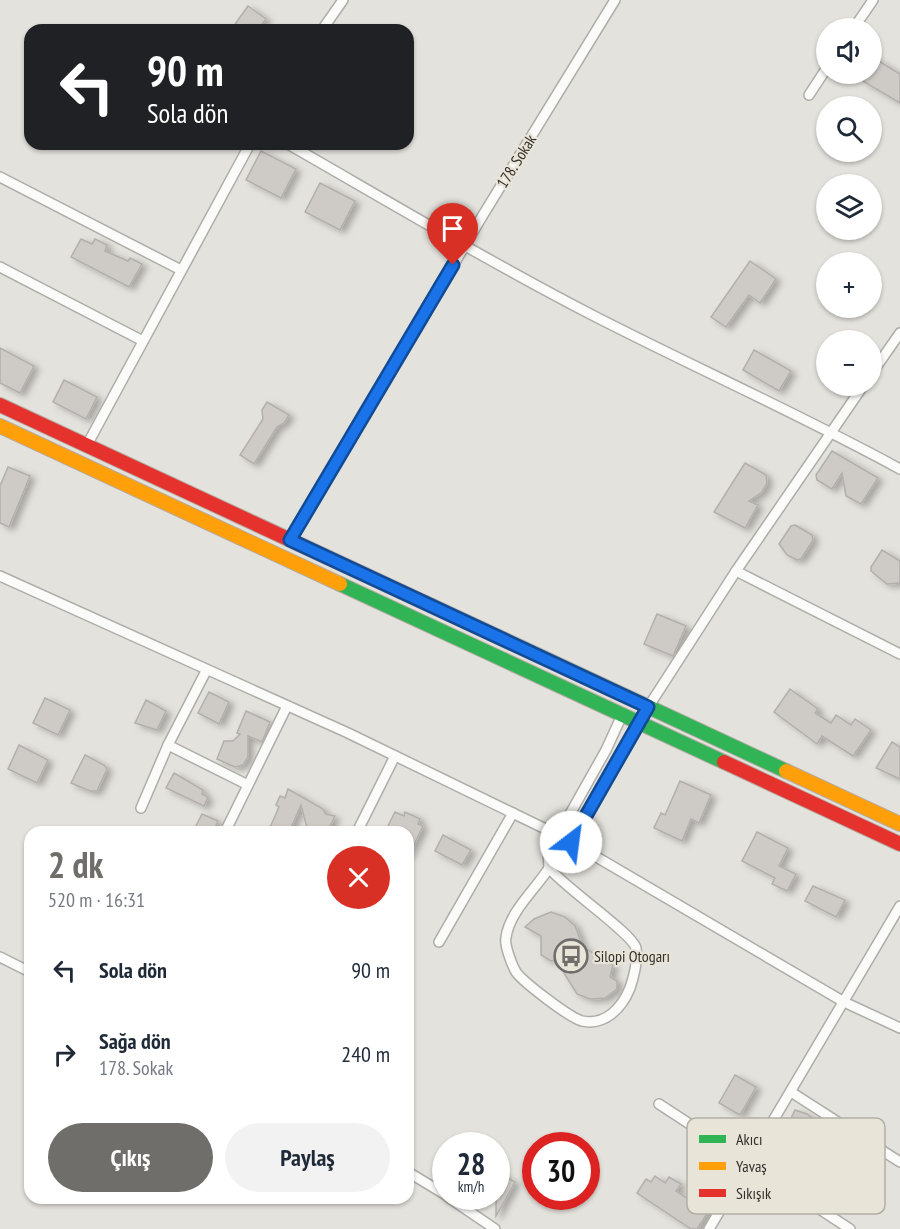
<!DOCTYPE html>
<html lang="tr">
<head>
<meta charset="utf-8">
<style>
	:root { --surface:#fff; --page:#f2f2f3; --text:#1f2937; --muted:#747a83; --accent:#706e6a }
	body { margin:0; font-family:"PT Sans Narrow",sans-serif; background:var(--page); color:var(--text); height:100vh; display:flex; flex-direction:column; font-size:22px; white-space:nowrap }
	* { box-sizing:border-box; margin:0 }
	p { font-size:20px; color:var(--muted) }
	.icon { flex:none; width:33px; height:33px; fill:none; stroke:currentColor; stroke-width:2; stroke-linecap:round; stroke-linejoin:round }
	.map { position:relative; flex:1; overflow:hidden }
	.panel { position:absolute; left:24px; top:826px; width:390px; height:378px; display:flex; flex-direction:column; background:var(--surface); border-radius:18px; box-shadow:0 2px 4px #0004 }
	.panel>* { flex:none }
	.guide { position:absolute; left:24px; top:24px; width:390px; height:126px; border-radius:18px; box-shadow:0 2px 4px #0004; background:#202124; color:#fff; overflow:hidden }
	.buttons { position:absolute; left:816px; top:18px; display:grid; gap:12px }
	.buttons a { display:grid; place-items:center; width:66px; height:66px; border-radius:50%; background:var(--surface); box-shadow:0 2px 4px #0004; font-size:30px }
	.speed { position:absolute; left:432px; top:1132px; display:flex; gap:12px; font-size:30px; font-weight:700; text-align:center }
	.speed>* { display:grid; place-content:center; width:78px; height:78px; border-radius:50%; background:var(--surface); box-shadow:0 2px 4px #0004; line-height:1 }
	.speed small { font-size:15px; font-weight:400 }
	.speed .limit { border:9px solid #d22; background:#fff; color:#111 }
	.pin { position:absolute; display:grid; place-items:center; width:51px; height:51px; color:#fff; margin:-62px -26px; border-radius:50% 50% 50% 0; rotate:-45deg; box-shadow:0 0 6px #0007 }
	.pin .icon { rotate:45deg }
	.me { position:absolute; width:66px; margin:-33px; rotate:30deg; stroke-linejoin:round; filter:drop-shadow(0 0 4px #0008) }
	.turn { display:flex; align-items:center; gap:21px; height:126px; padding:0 24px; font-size:27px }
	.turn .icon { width:78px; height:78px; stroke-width:2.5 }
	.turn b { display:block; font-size:42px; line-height:51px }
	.round { display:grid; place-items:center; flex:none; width:63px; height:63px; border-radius:32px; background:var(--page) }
	.headline { display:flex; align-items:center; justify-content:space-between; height:102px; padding:0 24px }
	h1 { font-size:36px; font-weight:700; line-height:45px; color:var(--accent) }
	.primary-button { display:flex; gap:12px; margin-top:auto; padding:12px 24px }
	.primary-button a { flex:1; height:69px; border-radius:36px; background:var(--accent); color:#fff; font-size:24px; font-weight:700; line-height:69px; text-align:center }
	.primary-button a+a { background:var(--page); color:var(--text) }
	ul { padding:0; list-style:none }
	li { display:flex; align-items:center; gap:18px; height:84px; padding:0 24px }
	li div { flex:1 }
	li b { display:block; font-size:22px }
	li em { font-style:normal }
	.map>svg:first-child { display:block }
</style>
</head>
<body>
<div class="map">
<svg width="900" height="1229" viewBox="0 0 900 1229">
	<defs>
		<filter id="shadow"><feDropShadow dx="5" dy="3" stdDeviation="3" flood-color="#0004"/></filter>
	</defs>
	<rect width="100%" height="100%" fill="#e4e2dc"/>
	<g fill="#cecbc7" stroke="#b2afac" stroke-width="1.5" filter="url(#shadow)">
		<path d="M248,6L266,19L258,30H243L235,24Z"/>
		<path d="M872,57L900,74V103L861,80L865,74H872Z"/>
		<path d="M261,151L296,169L281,198L246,180Z"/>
		<path d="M320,183L355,201L340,230L305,212Z"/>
		<path d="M81,239L92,244L95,239L107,245L105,251L128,261L130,258L142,264L129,287L71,257Z"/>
		<path d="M750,261L776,279L760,303L749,295L726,327L711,317Z"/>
		<path d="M0,348L34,366L20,393L0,383Z"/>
		<path d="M754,350L791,371L779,391L743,370Z"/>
		<path d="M64,380L97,397L86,419L53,402Z"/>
		<path d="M267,402L289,415L284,423L277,427L254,464L240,455L263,419L262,410Z"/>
		<path d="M832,451L878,478L861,504L846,496L842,473L832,489L817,480L816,475Z"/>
		<path d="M745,463L766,475L767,483L762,492L749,501L758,505L745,528L714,512Z"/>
		<path d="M8,467L30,476L9,527L0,523V486Z"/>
		<path d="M795,525L812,535L813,540L801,559L797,560L787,555L779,544L791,526Z"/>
		<path d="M882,550L900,561V583L887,584L871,571V567Z"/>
		<path d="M657,614L686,626L673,656L644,644Z"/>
		<path d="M790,689L818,709L815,713L831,723L836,715L851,725L855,719L871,730L853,756L822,736L817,744L774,712Z"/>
		<path d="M209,692L229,702L219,724L198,713Z"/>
		<path d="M45,698L70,710L58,735L33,723Z"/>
		<path d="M146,700L166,711L157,730L135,723Z"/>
		<path d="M246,711L270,722L262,742L248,736V757L243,765L235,767L217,759L224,741H233L240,734L237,733Z"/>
		<path d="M892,742L900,747V779L876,768Z"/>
		<path d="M19,745L48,760L37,783L8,769Z"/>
		<path d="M85,755L104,765L107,769L97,791H90L71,783Z"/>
		<path d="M174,773L203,790L202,794L208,797L204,806L166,788Z"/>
		<path d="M680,781L711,795L699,823L691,819L682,841L654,828L661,813L665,815Z"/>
		<path d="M288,789L323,809L326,814L335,816L327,832L307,828L301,805L289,832H268L279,807L276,805L280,796L285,798Z"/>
		<path d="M395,812L404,816L405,812L420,819L418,824L423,826L408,857V832H385Z"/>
		<path d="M202,814L218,821L213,832H193Z"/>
		<path d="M757,832L788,848L779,866L796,874L787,891L772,884L775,878L742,861Z"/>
		<path d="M443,835L471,850L462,865L435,851Z"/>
		<path d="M813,886L845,900L836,917L805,901Z"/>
		<path d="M551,912L565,917L575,926L583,947L613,965L610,977L617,981V989L605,998L590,999L577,994L564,973V959L551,961L541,955V936L525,927L534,919Z"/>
		<path d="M735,1075L756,1087L740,1115L719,1103Z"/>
		<path d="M795,1110L807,1114L820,1124L814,1135L808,1133L799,1149L793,1146L781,1163L776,1160L785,1143L781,1139Z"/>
		<path d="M496,1172L515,1182L496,1216Z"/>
		<path d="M655,1176L665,1183L669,1177L681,1184L676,1191L696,1204L700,1198L712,1206L697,1229H691L637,1193L646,1179L651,1182Z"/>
	</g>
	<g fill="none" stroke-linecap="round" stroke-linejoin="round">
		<defs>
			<g id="street">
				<path d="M854,28L873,0"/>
				<path d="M322,30L343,0"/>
				<path d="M809,95L826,69"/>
				<path d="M288,144C391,203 493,264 598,318C698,369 801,415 900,469"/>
				<path d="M0,177L181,270"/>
				<path d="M0,267L143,341"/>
				<path d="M872,373L900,333"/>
				<path d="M87,445L250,144"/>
				<path d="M290,540L483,215L615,0"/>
				<path d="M736,571L900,654"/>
				<path d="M0,576L348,733L558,835"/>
				<path d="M647,709L736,571L863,386"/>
				<path d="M168,745L248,785"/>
				<path d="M141,808L168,745L206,671"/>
				<path d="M225,832L287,706"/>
				<path d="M357,832L395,756"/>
				<path d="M571,842L844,1002L900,1028"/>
				<path d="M549,868L562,858L642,721"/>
				<path d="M549,868C565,888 632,933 636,948C638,960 634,976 630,988C622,1008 605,1026 582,1021C570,1018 523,982 516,972C512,965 504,945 506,937C510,911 535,890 549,868Z"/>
				<path d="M549,868L548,853L606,750L623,713"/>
				<path d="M439,942L513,813"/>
				<path d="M0,957L30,972"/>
				<path d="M791,1092L900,1162"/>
				<path d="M659,1104L850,1229"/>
				<path d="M408,1172L446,1195"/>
				<path d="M448,1197L495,1229"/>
				<path d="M709,1229L900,906"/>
			</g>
			<g id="fast">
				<path d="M340,584L724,762"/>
				<path d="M432,606L786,771"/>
			</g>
			<g id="slow">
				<path d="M0,426L340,584"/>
				<path d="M786,771L900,824"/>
			</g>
			<g id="jam">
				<path d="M0,405L432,606"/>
				<path d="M724,762L900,844"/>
			</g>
		</defs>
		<use href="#street" stroke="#aeada8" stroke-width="12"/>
		<use href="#fast" stroke="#b6aba6" stroke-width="16"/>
		<use href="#slow" stroke="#b6aba6" stroke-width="16"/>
		<use href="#jam" stroke="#b6aba6" stroke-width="16"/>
		<use href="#street" stroke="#fbfbfa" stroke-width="9"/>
		<use href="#fast" stroke="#30b455" stroke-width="14"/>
		<use href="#slow" stroke="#ff9f0a" stroke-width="14"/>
		<use href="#jam" stroke="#e5322d" stroke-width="14"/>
	</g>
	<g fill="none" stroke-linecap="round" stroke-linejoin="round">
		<defs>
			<path id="route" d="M453,265L290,540L648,707L571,842"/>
		</defs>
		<use href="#route" stroke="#114b97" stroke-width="15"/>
		<use href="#route" stroke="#1a73e8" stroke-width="10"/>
	</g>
	<defs>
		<symbol id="bus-ring" viewBox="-11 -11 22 22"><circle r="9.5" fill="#e8e4d8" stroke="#706e6a" stroke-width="1.5"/><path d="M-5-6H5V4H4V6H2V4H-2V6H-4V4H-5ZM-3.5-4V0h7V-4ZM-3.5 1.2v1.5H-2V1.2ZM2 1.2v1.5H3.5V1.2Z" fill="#706e6a"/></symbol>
	</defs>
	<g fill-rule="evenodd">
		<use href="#bus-ring" x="552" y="937" width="38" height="38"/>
	</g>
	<g text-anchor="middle" stroke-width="4.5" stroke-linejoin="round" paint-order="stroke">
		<g font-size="16" fill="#32302c" stroke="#e8e4d8">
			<text transform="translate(516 161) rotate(-58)" y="6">178. Sokak</text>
		</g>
		<g font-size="16" fill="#32302c" stroke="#e8e4d8" text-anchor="start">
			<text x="594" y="962">Silopi Otogarı</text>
		</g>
	</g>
	<rect x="687" y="1118" width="198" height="96" rx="9" fill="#e8e4d8" stroke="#b1aea4" stroke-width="1.5"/>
	<rect x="699" y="1135" width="27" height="8" fill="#30b455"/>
	<rect x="699" y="1162" width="27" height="8" fill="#ff9f0a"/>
	<rect x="699" y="1189" width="27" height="8" fill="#e5322d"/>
	<g font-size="16" fill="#32302c">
		<text x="736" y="1145">Akıcı</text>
		<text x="736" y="1172">Yavaş</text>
		<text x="736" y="1199">Sıkışık</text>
	</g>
</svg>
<div class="buttons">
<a><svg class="icon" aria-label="sound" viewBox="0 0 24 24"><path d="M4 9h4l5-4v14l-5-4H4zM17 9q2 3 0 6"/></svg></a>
<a><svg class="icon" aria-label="search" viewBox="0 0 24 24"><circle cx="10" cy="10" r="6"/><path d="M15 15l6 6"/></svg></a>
<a><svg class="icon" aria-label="layers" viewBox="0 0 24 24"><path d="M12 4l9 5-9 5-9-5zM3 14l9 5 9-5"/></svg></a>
<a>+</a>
<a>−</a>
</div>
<div class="speed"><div>28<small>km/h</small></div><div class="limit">30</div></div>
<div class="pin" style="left:453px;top:265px;background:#d93025"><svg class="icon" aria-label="arrive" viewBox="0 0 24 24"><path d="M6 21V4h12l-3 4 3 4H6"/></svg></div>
<svg class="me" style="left:571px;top:842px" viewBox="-20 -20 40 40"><circle r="19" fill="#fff"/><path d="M0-13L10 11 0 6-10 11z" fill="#1a73e8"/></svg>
<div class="guide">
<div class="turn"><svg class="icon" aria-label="left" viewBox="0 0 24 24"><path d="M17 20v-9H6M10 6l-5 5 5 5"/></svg><div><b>90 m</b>Sola dön</div></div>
</div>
<section class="panel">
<div class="headline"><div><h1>2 dk</h1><p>520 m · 16:31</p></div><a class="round" style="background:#d93025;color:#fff"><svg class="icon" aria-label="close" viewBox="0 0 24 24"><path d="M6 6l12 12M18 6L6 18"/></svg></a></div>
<ul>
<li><svg class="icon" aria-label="left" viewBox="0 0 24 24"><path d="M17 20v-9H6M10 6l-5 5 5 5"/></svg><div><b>Sola dön</b></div><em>90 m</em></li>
<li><svg class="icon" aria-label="right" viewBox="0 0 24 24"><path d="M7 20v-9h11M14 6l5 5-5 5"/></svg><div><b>Sağa dön</b><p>178. Sokak</p></div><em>240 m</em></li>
</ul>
<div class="primary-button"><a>Çıkış</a><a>Paylaş</a></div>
</section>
</div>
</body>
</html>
